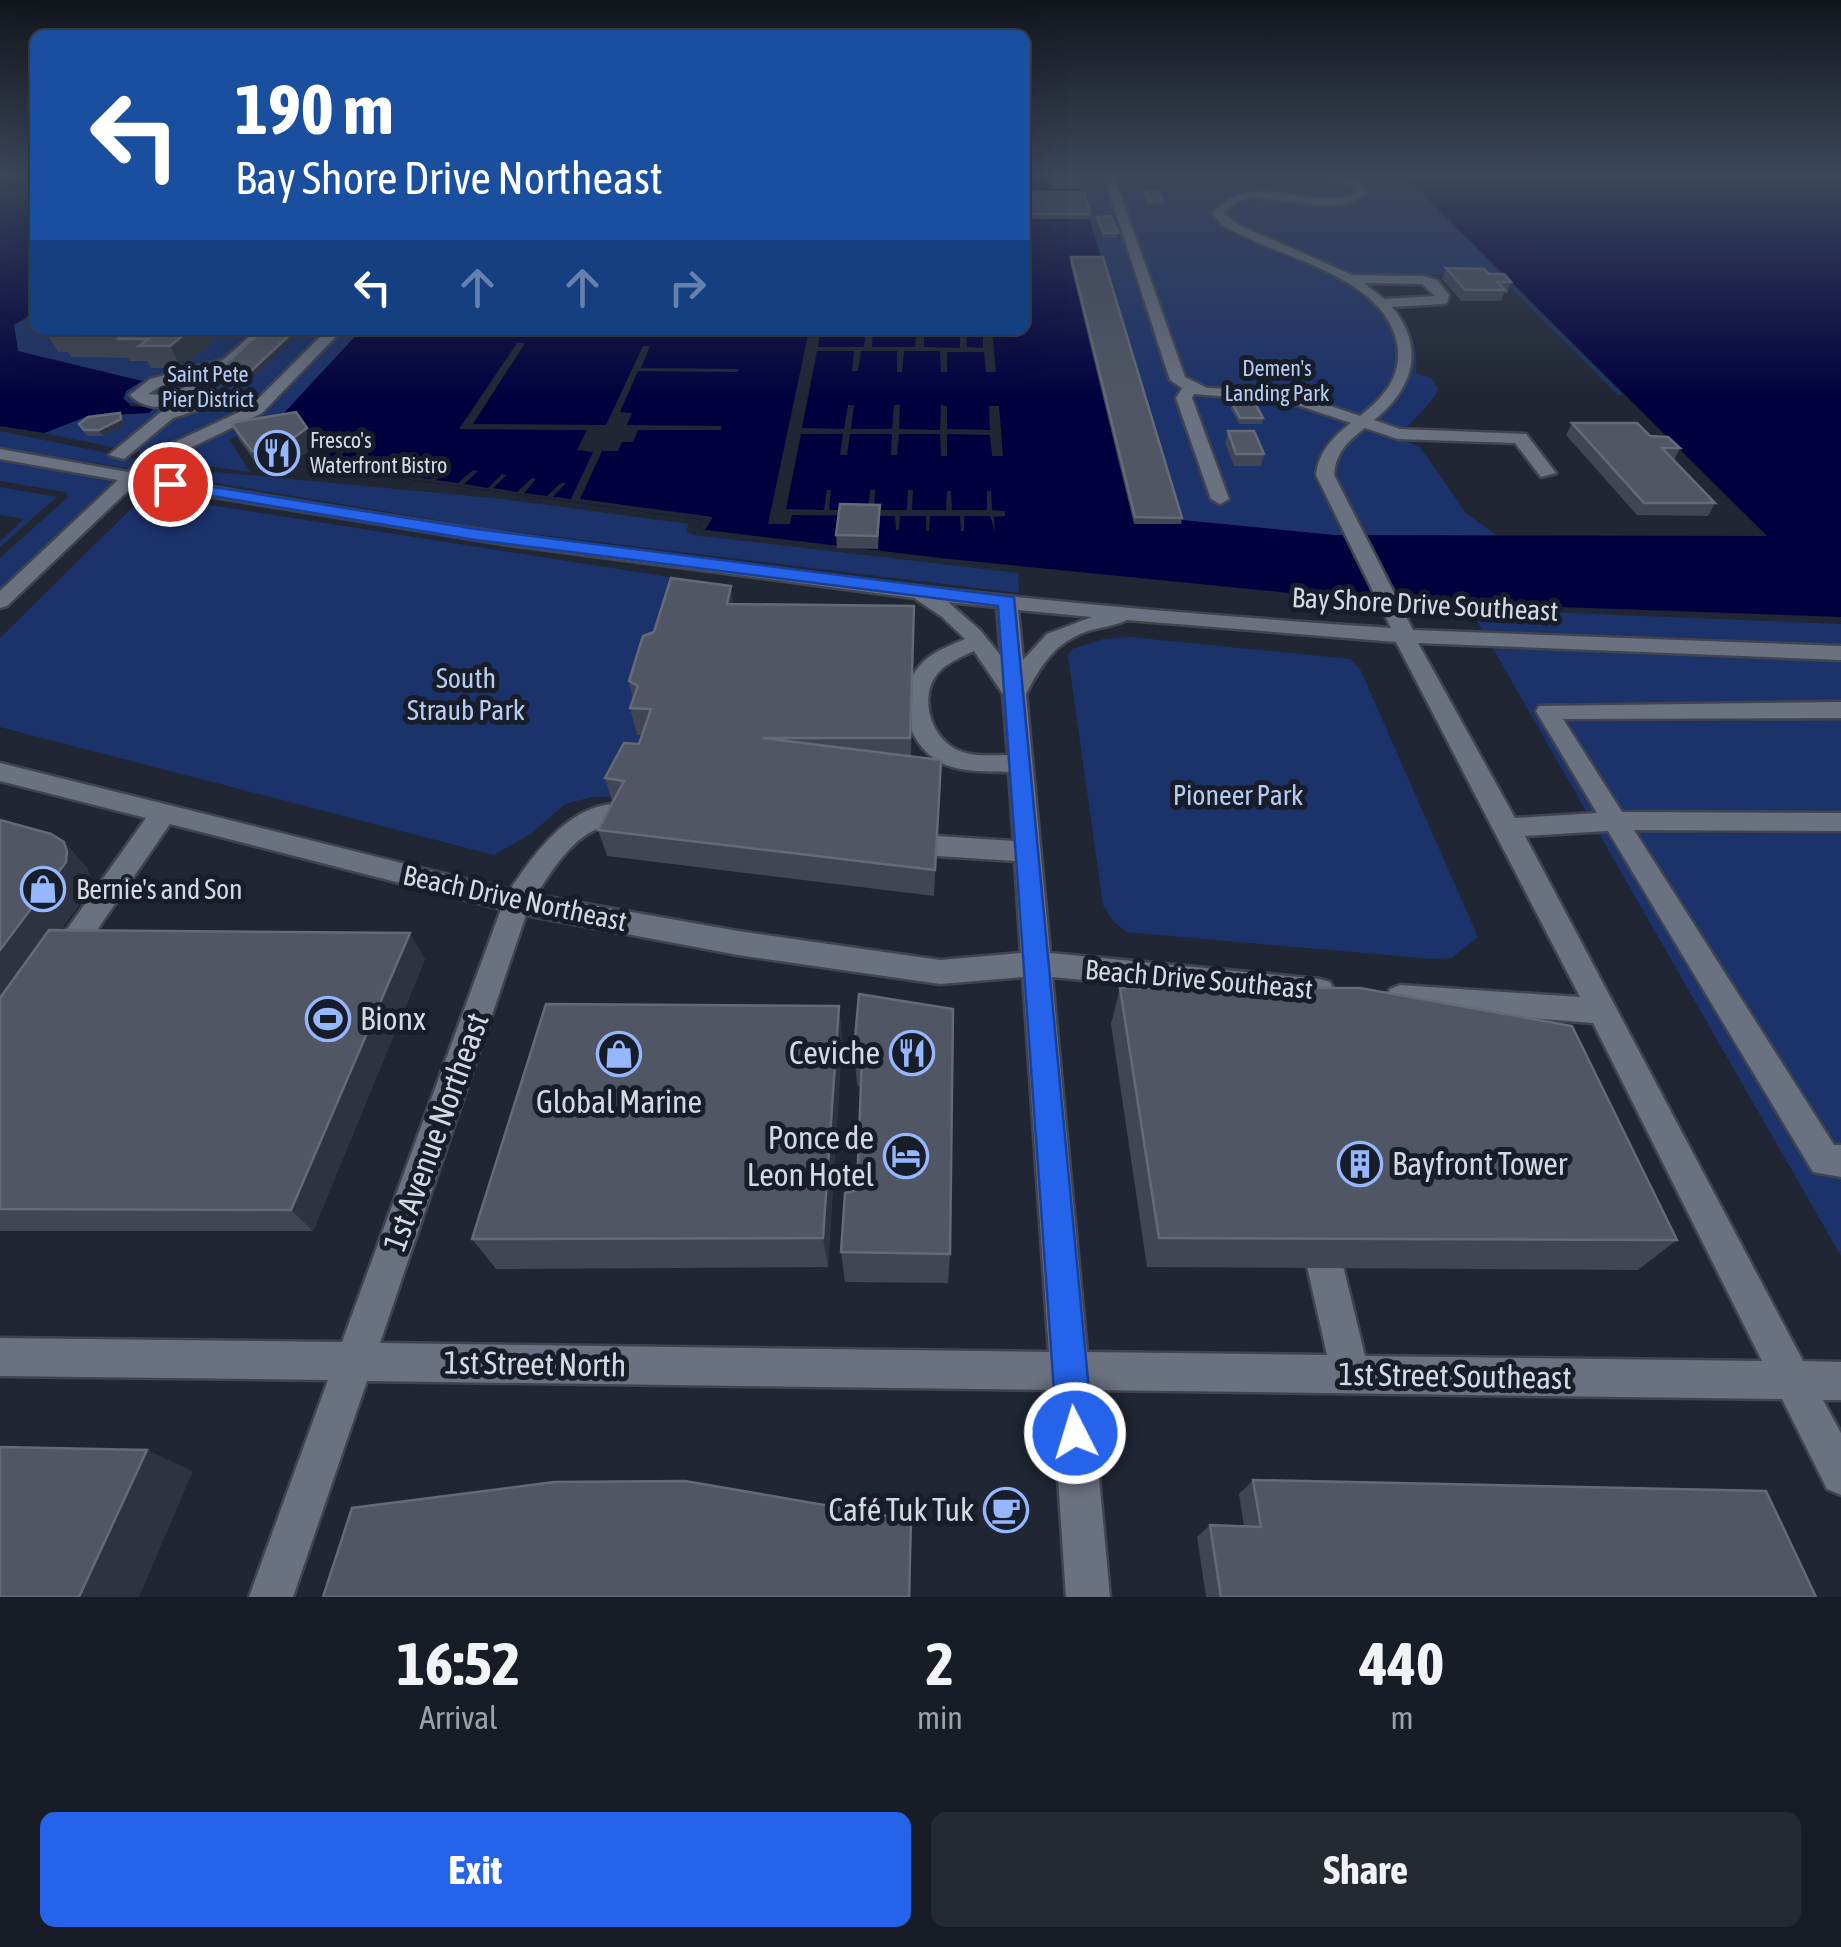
<!DOCTYPE html>
<html lang="en">
<head>
<meta charset="utf-8">
<style>
	:root { --surface:#181c26; --page:#252932; --text:#f1f3f6; --muted:#9fa1a7; --line:#363a43; --accent:#2563eb }
	body { margin:0; font-family:"Asap Condensed",sans-serif; background:var(--page); color:var(--text); height:100vh; display:flex; flex-direction:column; font-size:38px; white-space:nowrap }
	* { box-sizing:border-box; margin:0 }
	p { font-size:32px; color:var(--muted) }
	.icon { flex:none; width:55px; height:55px; fill:none; stroke:currentColor; stroke-width:2; stroke-linecap:round; stroke-linejoin:round }
	.map { position:relative; height:1597px; overflow:hidden }
	.panel { display:flex; flex-direction:column; background:var(--surface); flex:1 }
	.panel>* { flex:none }
	.banner { position:absolute; left:30px; top:30px; width:1000px; height:305px; border-radius:15px; box-shadow:0 10px 40px #0002,0 0 0 2px var(--line); background:#1a4fa0; color:#fff; overflow:hidden }
	.pin { position:absolute; display:grid; place-items:center; width:85px; height:85px; color:#fff; margin:-42px; border:5px solid #fff; border-radius:50%; box-shadow:0 2px 10px #0007 }
	.me { position:absolute; width:110px; margin:-55px; rotate:355deg; stroke-linejoin:round; filter:drop-shadow(0 0 8px #0008) }
	.turn { display:flex; align-items:center; gap:35px; height:210px; padding:0 40px; font-size:45px }
	.turn .icon { width:130px; height:130px; stroke-width:2.5 }
	.turn b { display:block; font-size:70px; line-height:85px }
	.lanes { display:flex; align-items:center; height:95px; padding:0 40px; background:#0003; justify-content:center; gap:50px; direction:ltr }
	.lanes .off { opacity:.35 }
	.eta { display:flex; justify-content:space-evenly; align-items:center; height:170px; text-align:center }
	.eta b { font-size:60px; font-weight:700; line-height:70px }
	.button { display:flex; gap:20px; margin-top:auto; padding:20px 40px }
	.button a { flex:1; height:115px; border-radius:15px; background:var(--accent); color:#fff; font-size:40px; font-weight:700; line-height:115px; text-align:center }
	.button a+a { background:var(--page); color:var(--text) }
	.map>svg:first-child { display:block }
</style>
</head>
<body>
<div class="map">
<svg width="1841" height="1597" viewBox="0 0 1841 1597">
	<rect width="100%" height="100%" fill="#202633"/>
	<g fill="#1c326b">
		<path d="M1077,176H1397L1419,192L1623,395H1618L1498,275L1356,274C1387,307 1421,318 1416,373L1431,378L1438,389C1433,404 1408,424 1397,437L1420,447L1466,513L1499,537L1324,535L1182,520Z"/>
		<path d="M35,312V330H361L272,426L229,439L250,472L193,464L44,433L88,416L149,413L152,408L124,401L126,391L140,381L18,351L14,325Z"/>
		<path d="M0,431L185,469L502,499L689,524L686,531L693,535L1018,573L1019,593L484,528L0,447Z"/>
		<path d="M0,461L113,482L0,588V558L68,497L65,492L0,481Z"/>
		<path d="M0,487L57,497L0,547V541L24,519L0,515Z"/>
		<path d="M159,497L682,579L639,730L642,746L620,796L592,797L565,804L532,833L494,855L0,727V638L142,498Z"/>
		<path d="M1470,609L1841,624V644L1482,630Z"/>
		<path d="M1130,637L1350,659L1360,669L1478,937L1451,958L1432,959L1126,932L1113,921L1103,905L1068,656L1072,649L1103,639Z"/>
		<path d="M1492,647L1841,662V1256Z"/>
	</g>
	<g fill="#01003f">
		<path d="M0,176H35V312L14,325L18,351L142,381L126,391L123,398L131,406L154,408L149,413L88,416L44,433L0,426Z"/>
		<path d="M1025,176H1076L1181,520L1335,535L1767,536L1419,190L1397,176H1841V617L1361,600L949,559L698,529L703,520L304,465L329,446L320,429L272,426L361,330H1025Z"/>
	</g>
	<g fill="#202633">
		<path d="M809,330H820L818,347H864L866,330H873L872,347H915L917,330H924V347L960,348V330H966L967,347L983,348V330H992L996,372H986L984,352H947V372H941L940,351H904L902,372H897V351H861L858,371H852L854,351H817L802,428L844,429L848,405H854L851,429H892L894,405H900L899,429L940,430L941,405L947,406V429L990,430L989,406H999L1003,456H992L990,435L947,434V456H941L940,434H899L897,455H891L892,434H850L847,455H840L843,434H801L786,509L824,510L827,490H831L829,510H868L870,490H875L874,510H907L908,490H913L912,510H946L947,491H951L952,510H987V491H991L992,510L1005,511V516L994,517L995,531L990,516H964V531H961L960,516H930L929,531H926V516H900L899,530H896L895,516L792,515L790,524H768Z"/>
		<path d="M517,343H525L473,424L606,425L643,346H650L641,368L739,369L738,372L638,371L620,412L632,413L627,425L722,426L721,430H638L633,442H622L618,451H602L580,499L713,517L705,530L698,529L703,520L304,465L309,461L324,463L343,449L347,450L330,464L351,467L374,454L357,468L376,471L394,457H399L382,472L402,475L423,463L408,476L430,479L445,467H450L436,480L458,483L473,470L478,471L464,484L488,488L502,474L507,475L493,488L517,492L532,478L536,479L524,493L547,496L561,483H566L553,497L571,499L593,452L577,450L587,430L459,429Z"/>
	</g>
	<g fill="none" stroke-linecap="round" stroke-linejoin="round">
		<defs>
			<g id="minor">
				<path d="M1104,176H1114L1185,377L1207,388L1287,391L1360,416C1384,397 1403,376 1397,343C1383,273 1272,257 1221,224L1212,213C1257,166 1305,213 1356,193L1352,186L1320,176L1360,182L1368,194L1349,203L1327,206L1251,197L1237,202L1224,213L1241,226L1352,275L1424,276L1437,280L1449,295L1447,303L1442,304L1392,307C1426,348 1413,389 1374,420L1400,429L1526,434L1556,473L1541,477L1515,443L1398,439L1365,428C1347,442 1336,452 1334,475L1413,630L1841,646V660L1418,643L1515,818L1597,813L1536,711L1539,706L1841,702V718L1563,719L1622,812L1841,813V831L1634,830L1834,1145H1841V1177L1813,1172L1608,831L1525,836L1803,1361L1841,1362V1400H1823L1841,1433V1495L1827,1489L1782,1399L1091,1390L1110,1597H1066L1052,1390L367,1381L293,1597H249L328,1380L0,1376V1338L342,1342L501,909L170,824L73,965L63,969L53,965L49,957L53,949L146,818L0,781V763L510,890C537,849 580,790 637,807L641,814L637,821C626,824 615,823 605,826C573,835 553,869 536,895L738,931L940,960L1021,953L1015,861L937,856L928,853L924,846L928,839L937,836L1014,841L1009,772C986,771 960,773 940,762C904,743 894,689 924,661C935,651 951,645 965,639L942,617L914,598L503,544L135,484L7,606L0,608V591L118,480L0,459V449L128,472L143,457L250,407L327,330H342L262,413L155,465L145,475C557,548 973,601 1391,628L1316,475C1319,451 1332,438 1351,423L1285,401L1194,394L1192,398L1229,499L1220,504L1211,499L1176,398L1182,388L1170,380ZM1364,283L1422,284L1435,296L1384,299ZM948,602L997,607L1001,656L980,630ZM1018,610L1092,617L1047,634L1023,660ZM1127,620L1396,642L1580,997L1400,985L1390,989L1385,998L1390,1007L1593,1023L1762,1361L1365,1356L1343,1266L1338,1253L1325,1248L1312,1253L1307,1266L1327,1355L1087,1352L1052,977L1320,1003L1330,1000L1335,991L1330,982L1320,979L1050,953L1026,694C1041,665 1055,642 1088,631C1101,627 1115,626 1127,620ZM974,651L1003,694L1008,755C992,755 974,757 960,751C933,741 919,702 935,677C943,664 961,657 974,651ZM526,915L738,955L940,984L1023,977L1049,1352L380,1343Z"/>
				<path d="M257,330H272C245,360 171,436 130,395L150,379L223,360ZM204,376L170,396L148,394L161,386Z"/>
				<path d="M192,402L198,404V410L173,418L124,459L109,455L161,412Z"/>
			</g>
		</defs>
		<use href="#minor" stroke="#3f444e" stroke-width="5"/>
		<use href="#minor" fill="#6a7180" fill-rule="evenodd"/>
	</g>
	<g fill="#404654">
		<path d="M1048,176H1078L1080,189L1051,188Z"/>
		<path d="M1145,191L1163,200L1162,205H1147L1144,196Z"/>
		<path d="M1025,192L1090,214L1089,219H1025Z"/>
		<path d="M1097,217L1118,233L1117,238H1103L1097,222Z"/>
		<path d="M1071,257L1182,518L1181,524H1134L1070,262Z"/>
		<path d="M1446,268L1489,274L1511,282L1507,293H1504L1501,301H1461L1442,279Z"/>
		<path d="M45,330H207L213,342L181,368H151L147,361H130L128,358L71,357L68,352H58Z"/>
		<path d="M1232,403L1263,418L1262,424H1239L1231,409Z"/>
		<path d="M120,413L124,419V425L103,436H87L79,424Z"/>
		<path d="M231,423L307,428L315,446L296,460L261,470L240,441Z"/>
		<path d="M1572,423L1650,436L1680,448L1674,460L1715,503L1708,516L1637,515L1566,435Z"/>
		<path d="M1228,431L1264,454L1261,466H1234L1225,443Z"/>
		<path d="M880,517L878,549L837,548L836,535Z"/>
		<path d="M734,605L914,606L911,756L941,760L934,896L607,856L598,830L612,802L605,778L639,744L642,735H637L630,708L633,698L629,681Z"/>
		<path d="M0,820L64,842L87,868L91,878L90,889L60,931L425,959L313,1231H0Z"/>
		<path d="M1120,988L1677,1240L1638,1270L1147,1267L1111,1024Z"/>
		<path d="M859,994L950,1254L948,1283L845,1282L841,1252L857,1190L861,1088L857,1085L854,1050Z"/>
		<path d="M839,1006L842,1041L828,1267L496,1269L472,1239Z"/>
		<path d="M1253,1480L1816,1597H1206L1197,1537L1210,1525L1244,1526L1239,1494Z"/>
	</g>
	<g fill="#2d3340">
		<path d="M181,330H207L213,342L181,368L170,346Z"/>
		<path d="M295,330H303L251,379L209,388L206,382Z"/>
		<path d="M120,413L124,419V425L103,436L99,430Z"/>
		<path d="M307,428L315,446L296,460L261,470L252,451Z"/>
		<path d="M731,586L735,612L727,604Z"/>
		<path d="M64,842L87,868L91,878L90,889L0,1014V950Z"/>
		<path d="M410,933L425,959L313,1231L291,1210Z"/>
		<path d="M839,1006L842,1041L828,1267L823,1238Z"/>
		<path d="M147,1450L193,1471L139,1597H79Z"/>
		<path d="M911,1520V1597H909Z"/>
	</g>
	<g fill="#505663" stroke="#656a77" stroke-width="2.5">
		<path d="M1050,176H1078L1080,184H1051Z"/>
		<path d="M1145,191H1159L1163,200H1148Z"/>
		<path d="M1025,192H1084L1090,214H1025Z"/>
		<path d="M1111,216L1118,233H1104L1097,217Z"/>
		<path d="M1071,257H1103L1182,518L1135,517Z"/>
		<path d="M1446,268L1484,269L1489,274H1504L1511,282H1497L1505,290H1465Z"/>
		<path d="M50,330H190L170,346H139L148,339H118L122,335H58L64,330Z"/>
		<path d="M263,330H295L249,373L206,382Z"/>
		<path d="M1232,403H1255L1263,418H1240Z"/>
		<path d="M296,412L307,428L288,442L252,451L231,423Z"/>
		<path d="M120,413L121,419L99,430H84L79,424L88,417Z"/>
		<path d="M1572,423H1637L1650,436L1668,437L1680,448H1662L1715,503H1644Z"/>
		<path d="M1228,431H1254L1264,454H1236Z"/>
		<path d="M840,504L880,505L877,536L836,535Z"/>
		<path d="M671,578L731,586L727,604L914,606L910,738H763L941,760L935,870L598,830L624,781L605,778L624,743L639,744L651,709L630,708L638,686L629,681L643,636L654,632Z"/>
		<path d="M0,820L51,834L64,842L67,852L66,862L0,950Z"/>
		<path d="M49,930L410,933L291,1210L0,1209V998Z"/>
		<path d="M1120,988H1360L1572,1026L1677,1240L1159,1238Z"/>
		<path d="M859,994L953,1009L950,1254L841,1252L845,1193L857,1190L862,1056L854,1050Z"/>
		<path d="M546,1004L839,1006L823,1238L472,1239Z"/>
		<path d="M0,1447L147,1450L79,1597H0Z"/>
		<path d="M1253,1480L1766,1491L1816,1597H1221L1210,1525L1261,1527Z"/>
		<path d="M685,1481L911,1520L909,1597H323L352,1508L554,1482Z"/>
	</g>
	<linearGradient id="sky" x2="0" y2="1"><stop stop-color="#12151c"/><stop offset="0.44" stop-color="#3c475b"/><stop offset="1" stop-color="#3c475b" stop-opacity="0"/></linearGradient>
	<rect width="1841" height="399" fill="url(#sky)"/>
	<path fill="#2563eb" stroke="#184099" stroke-width="2.5" d="M170,480L476,529L1014,597L1093,1433L1088,1446L1075,1451L1062,1446L1057,1433L998,606L476,540L164,488L162,484Z"/>
	<defs>
		<symbol id="restaurant-ring" viewBox="-11 -11 22 22"><circle r="9.5" fill="#171d29" stroke="#96b6fd" stroke-width="1.5"/><path d="M-5-6h1v4h1v-4h1v4h1v-4h1v5L-1.5 .5V6h-2V.5L-5-1ZM5-6V6H3V1.5H1.5Q1.5-4 5-6Z" fill="#96b6fd"/></symbol>
		<symbol id="shop-ring" viewBox="-11 -11 22 22"><circle r="9.5" fill="#171d29" stroke="#96b6fd" stroke-width="1.5"/><path d="M-5-2.5h2.3a2.7 3.5 0 0 1 5.4 0H5L5.5 6h-11ZM-1.5-2.5h3a1.5 2.3 0 0 0-3 0Z" fill="#96b6fd"/></symbol>
		<symbol id="stadium-ring" viewBox="-11 -11 22 22"><circle r="9.5" fill="#171d29" stroke="#96b6fd" stroke-width="1.5"/><path d="M0-5a6.5 5 0 1 0 0 10a6.5 5 0 1 0 0-10ZM-3.5-1.8h7v3.6h-7Z" fill="#96b6fd"/></symbol>
		<symbol id="hotel-ring" viewBox="-11 -11 22 22"><circle r="9.5" fill="#171d29" stroke="#96b6fd" stroke-width="1.5"/><path d="M-6-4.5h1.5V1H6V5H4.5V3h-9V5H-6ZM-4 0a1.8 1.8 0 1 1 3.6 0ZM.5 0V-2.5h3Q6-2.5 6 0Z" fill="#96b6fd"/></symbol>
		<symbol id="building-ring" viewBox="-11 -11 22 22"><circle r="9.5" fill="#171d29" stroke="#96b6fd" stroke-width="1.5"/><path d="M-4-6H4V6H1V3H-1V6H-4ZM-2.5-4.3h1.7v1.8h-1.7ZM.8-4.3h1.7v1.8H.8ZM-2.5-1h1.7V.8h-1.7ZM.8-1h1.7V.8H.8Z" fill="#96b6fd"/></symbol>
		<symbol id="cafe-ring" viewBox="-11 -11 22 22"><circle r="9.5" fill="#171d29" stroke="#96b6fd" stroke-width="1.5"/><path d="M-5.5-4.5H6V0H3Q3 3.5 0 3.5H-2.5Q-5.5 3.5-5.5 0ZM3-3.2v2h1.7v-2ZM-6 4.5H4V6H-6Z" fill="#96b6fd"/></symbol>
	</defs>
	<g fill-rule="evenodd">
		<use href="#restaurant-ring" x="252" y="428" width="50" height="50"/>
		<use href="#shop-ring" x="18" y="864" width="50" height="50"/>
		<use href="#stadium-ring" x="303" y="994" width="50" height="50"/>
		<use href="#restaurant-ring" x="887" y="1028" width="50" height="50"/>
		<use href="#shop-ring" x="594" y="1029" width="50" height="50"/>
		<use href="#hotel-ring" x="881" y="1131" width="50" height="50"/>
		<use href="#building-ring" x="1335" y="1139" width="50" height="50"/>
		<use href="#cafe-ring" x="981" y="1485" width="50" height="50"/>
	</g>
	<g text-anchor="middle" stroke-width="10" stroke-linejoin="round" paint-order="stroke">
		<g font-size="22" fill="#b8cbf3" stroke="#171d29">
			<text x="1277" y="376">Demen's<tspan x="1277" dy="25">Landing Park</tspan></text>
			<text x="208" y="382">Saint Pete<tspan x="208" dy="25">Pier District</tspan></text>
		</g>
		<g font-size="22" fill="#d5d9e1" stroke="#171d29" text-anchor="start">
			<text x="310" y="448">Fresco's<tspan x="310" dy="25">Waterfront Bistro</tspan></text>
		</g>
		<g font-size="28" fill="#d5d9e1" stroke="#171d29">
			<text transform="translate(1425 604) rotate(3)" y="10">Bay Shore Drive Southeast</text>
			<text transform="translate(515 898) rotate(12)" y="10">Beach Drive Northeast</text>
			<text transform="translate(1199 979) rotate(5)" y="10">Beach Drive Southeast</text>
		</g>
		<g font-size="28" fill="#b8cbf3" stroke="#171d29">
			<text x="466" y="688">South<tspan x="466" dy="32">Straub Park</tspan></text>
			<text x="1238" y="805">Pioneer Park</text>
		</g>
		<g font-size="28" fill="#d5d9e1" stroke="#171d29" text-anchor="start">
			<text x="76" y="899">Bernie's and Son</text>
		</g>
		<g font-size="32" fill="#d5d9e1" stroke="#171d29" text-anchor="end">
			<text x="360" y="1030" text-anchor="start">Bionx</text>
			<text x="880" y="1064">Ceviche</text>
			<text x="619" y="1113" text-anchor="middle">Global Marine</text>
			<text x="874" y="1149">Ponce de<tspan x="874" dy="37">Leon Hotel</tspan></text>
			<text x="1392" y="1175" text-anchor="start">Bayfront Tower</text>
			<text x="974" y="1521">Café Tuk Tuk</text>
		</g>
		<g font-size="32" fill="#d5d9e1" stroke="#171d29">
			<text transform="translate(436 1132) rotate(-70)" y="11">1st Avenue Northeast</text>
			<text transform="translate(535 1364) rotate(1)" y="11">1st Street North</text>
			<text transform="translate(1455 1376) rotate(1)" y="11">1st Street Southeast</text>
		</g>
	</g>
</svg>
<div class="pin" style="left:170px;top:484px;background:#d93025"><svg class="icon" aria-label="arrive" viewBox="0 0 24 24"><path d="M6 21V4h12l-3 4 3 4H6"/></svg></div>
<svg class="me" style="left:1075px;top:1433px" viewBox="-20 -20 40 40"><circle r="17" fill="#2563eb" stroke="#fff" stroke-width="3"/><path d="M0-11L8 9 0 5-8 9z" fill="#fff"/></svg>
<div class="banner">
<div class="turn"><svg class="icon" aria-label="left" viewBox="0 0 24 24"><path d="M17 20v-9H6M10 6l-5 5 5 5"/></svg><div><b>190 m</b>Bay Shore Drive Northeast</div></div>
<div class="lanes"><svg class="icon" aria-label="left" viewBox="0 0 24 24"><path d="M17 20v-9H6M10 6l-5 5 5 5"/></svg><svg class="icon off" aria-label="ahead" viewBox="0 0 24 24"><path d="M12 20V5M6 11l6-6 6 6"/></svg><svg class="icon off" aria-label="ahead" viewBox="0 0 24 24"><path d="M12 20V5M6 11l6-6 6 6"/></svg><svg class="icon off" aria-label="right" viewBox="0 0 24 24"><path d="M7 20v-9h11M14 6l5 5-5 5"/></svg></div>
</div>
</div>
<section class="panel">
<div class="eta">
<div><b>16:52</b><p>Arrival</p></div>
<div><b>2</b><p>min</p></div>
<div><b>440</b><p>m</p></div>
</div>
<div class="button"><a>Exit</a><a>Share</a></div>
</section>
</body>
</html>
